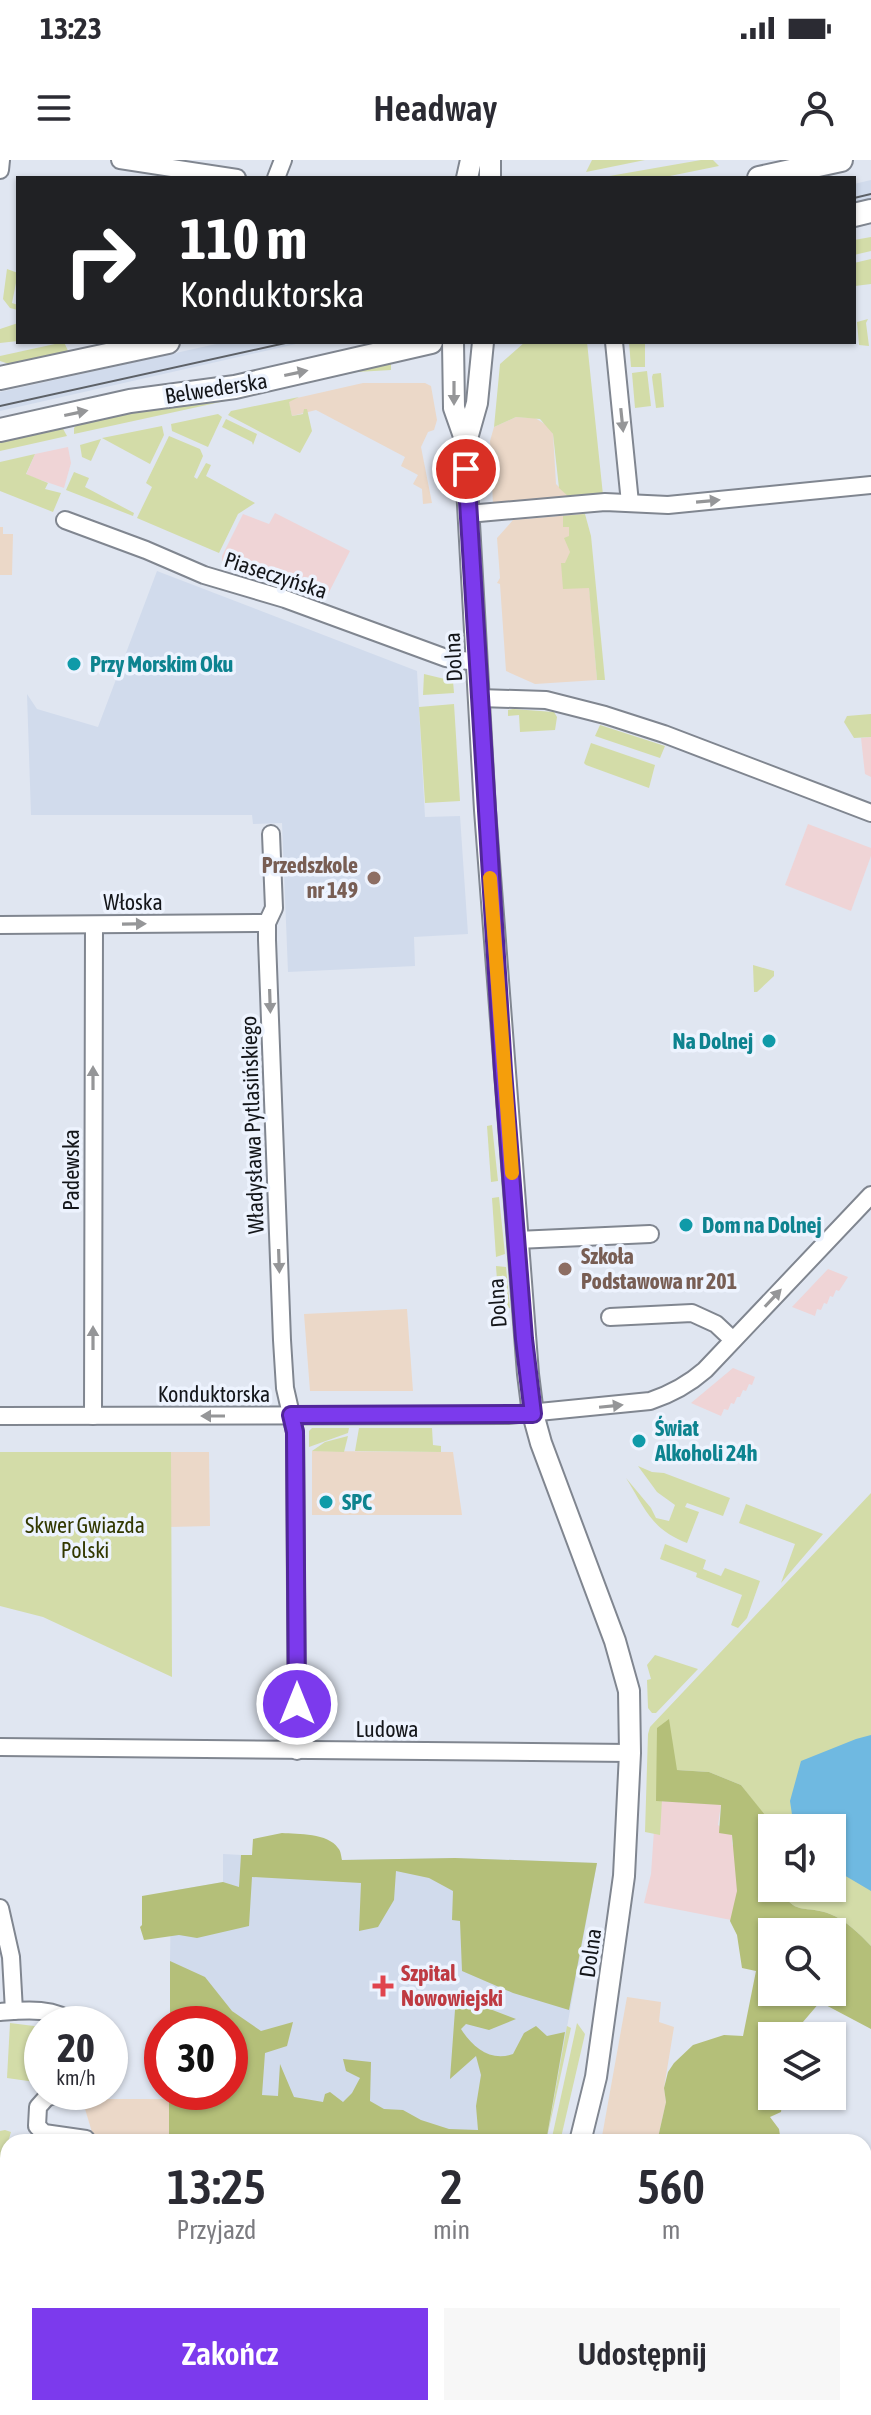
<!DOCTYPE html>
<html lang="pl">
<head>
<meta charset="utf-8">
<style>
	:root { --surface:#fff; --page:#f7f7f7; --text:#2b2b33; --muted:#7c7c81; --accent:#7c3aed }
	body { margin:0; font-family:"Asap Condensed",sans-serif; background:var(--page); color:var(--text); height:100vh; display:flex; flex-direction:column; font-size:30px; white-space:nowrap }
	* { box-sizing:border-box; margin:0 }
	p { font-size:26px; color:var(--muted) }
	.icon { flex:none; width:44px; height:44px; fill:none; stroke:currentColor; stroke-width:2; stroke-linecap:round; stroke-linejoin:round }
	.map { position:relative; flex:1; overflow:hidden }
	.side { position:absolute; left:0px; top:1974px; width:872px; height:282px; display:flex; flex-direction:column; background:var(--surface); border-radius:24px 24px 0 0; box-shadow:0 2px 6px #0004 }
	.side>* { flex:none }
	.guide { position:absolute; left:16px; top:16px; width:840px; height:168px; border-radius:0px; box-shadow:0 2px 6px #0004; background:#202124; color:#fff; overflow:hidden }
	.fabs { position:absolute; left:758px; top:1654px; display:grid; gap:16px }
	.fabs a { display:grid; place-items:center; width:88px; height:88px; border-radius:0px; background:var(--surface); box-shadow:0 2px 6px #0004; font-size:40px }
	.speed { position:absolute; left:24px; top:1846px; display:flex; gap:16px; font-size:40px; font-weight:700; text-align:center }
	.speed>* { display:grid; place-content:center; width:104px; height:104px; border-radius:50%; background:var(--surface); box-shadow:0 2px 6px #0004; line-height:1 }
	.speed small { font-size:20px; font-weight:400 }
	.speed .limit { border:12px solid #d22; background:#fff; color:#111 }
	.pin { position:absolute; display:grid; place-items:center; width:68px; height:68px; color:#fff; margin:-34px; border:4px solid #fff; border-radius:50%; box-shadow:0 2px 8px #0007 }
	.me { position:absolute; width:88px; margin:-44px; rotate:0deg; stroke-linejoin:round; filter:drop-shadow(0 0 6px #0008) }
	.turn { display:flex; align-items:center; gap:28px; height:168px; padding:0 32px; font-size:36px }
	.turn .icon { width:104px; height:104px; stroke-width:2.5 }
	.turn b { display:block; font-size:56px; line-height:68px }
	.eta { display:flex; justify-content:space-evenly; align-items:center; height:136px; text-align:center }
	.eta b { font-size:48px; font-weight:600; line-height:56px }
	.cta { display:flex; gap:16px; margin-top:auto; padding:16px 32px }
	.cta a { flex:1; height:92px; border-radius:0px; background:var(--accent); color:#fff; font-size:32px; font-weight:600; line-height:92px; text-align:center }
	.cta a+a { background:var(--page); color:var(--text) }
	.status { display:flex; justify-content:space-between; align-items:center; height:56px; padding:0 40px; background:var(--surface); direction:ltr }
	.status svg { height:22px; fill:currentColor }
	header { display:flex; justify-content:space-between; align-items:center; height:104px; padding:0 32px; background:var(--surface); font-size:36px; font-weight:600 }
	.map>svg:first-child { display:block }
</style>
</head>
<body>
<div class="status"><b>13:23</b><svg viewBox="0 0 49 12"><path d="M0 12V9h3v3zM5 12V6h3v6zM10 12V3h3v9zM15 12V0h3v12zM26 1h20v11H26zM47 4h2v5h-2z"/></svg></div>
<header><svg class="icon" aria-label="menu" viewBox="0 0 24 24"><path d="M4 6h16M4 12h16M4 18h16"/></svg>Headway<svg class="icon" aria-label="person" viewBox="0 0 24 24"><circle cx="12" cy="8" r="4"/><path d="M4 21q1-7 8-7t8 7"/></svg></header>
<div class="map">
<svg width="871" height="2255" viewBox="0 0 871 2255">
	<rect width="100%" height="100%" fill="#e0e6f1"/>
	<g fill="#ebd8c8">
		<path d="M363,223H425L431,226L437,260L434,270L428,272L421,287L432,343L423,344L422,329L413,324L418,315L401,306L405,297L316,250L292,256L288,240Z"/>
		<path d="M516,257L535,258L548,266L553,274L556,324L570,338L493,345L490,281L494,267Z"/>
		<path d="M583,354L597,520L535,524L506,511L500,424L497,423L500,418L497,378L513,360Z"/>
		<path d="M0,367H3V374H13L12,415H0Z"/>
		<path d="M407,1149L413,1231H310L304,1154Z"/>
		<path d="M312,1291L453,1292L462,1355H312Z"/>
		<path d="M171,1292H209L210,1366L170,1367Z"/>
		<path d="M627,1837L661,1842L659,1862L674,1867L664,1928L666,1942L657,1982H601Z"/>
		<path d="M82,1939H169V1982H95Z"/>
		<path d="M871,2129V2246L864,2245V2132Z"/>
	</g>
	<g fill="#efd4d6">
		<path d="M68,287L71,303L64,328L26,315L35,294Z"/>
		<path d="M275,353L350,391L326,438L259,419L222,401V396L243,354L269,364Z"/>
		<path d="M871,577V617L865,614L861,578Z"/>
		<path d="M808,664L871,688V696L851,751L785,725Z"/>
		<path d="M828,1109L848,1117L839,1131L836,1130L833,1137L830,1136L827,1144L824,1143L821,1150L817,1149L815,1156L792,1147Z"/>
		<path d="M733,1208L755,1217L752,1225L749,1224L746,1231L743,1230L740,1237H737L734,1244L731,1243L728,1250L724,1249L721,1256L691,1243Z"/>
		<path d="M656,1641L721,1644L718,1665L732,1675V1683L762,1766L644,1743L651,1714Z"/>
	</g>
	<g fill="#d1dbec">
		<path d="M871,20V39L854,42V24Z"/>
		<path d="M225,182H305L0,251V232Z"/>
		<path d="M157,411L417,511L425,657L460,656L468,774L414,777L415,806L288,812L282,663L253,664L252,655H31L27,534L37,549L98,567Z"/>
		<path d="M223,1694L342,1700L455,1698L597,1703L546,1982L246,1955L230,1864L170,1801L171,1731L223,1722Z"/>
		<path d="M864,2020H871V2129L864,2132Z"/>
	</g>
	<g fill="#d3dca8">
		<path d="M592,0H645L586,12Z"/>
		<path d="M701,0H713L719,6L660,18H598Z"/>
		<path d="M871,77V91L854,95V80Z"/>
		<path d="M871,99V124L855,126L854,103Z"/>
		<path d="M7,109L18,113L12,143L18,145V150L10,148L3,139Z"/>
		<path d="M868,159L866,163L869,186L859,185L857,162Z"/>
		<path d="M18,163V181L0,183V169Z"/>
		<path d="M64,182L69,193L12,205L0,201V196Z"/>
		<path d="M525,182H587L603,335L570,338L559,328L553,274L540,259L516,257L494,267L500,204Z"/>
		<path d="M629,182H645V207H631Z"/>
		<path d="M391,201V210L357,212L74,274V268L80,261Z"/>
		<path d="M647,211L651,246L635,248L632,213Z"/>
		<path d="M661,213L664,247L656,248L652,217L653,214Z"/>
		<path d="M299,237L289,242L292,256L303,254L304,249H307L312,271L300,293L228,255L231,251Z"/>
		<path d="M218,254L222,257L208,287L172,271L171,264Z"/>
		<path d="M226,259L257,274L253,285L252,282L222,267Z"/>
		<path d="M162,266L164,275L150,304L102,278Z"/>
		<path d="M62,267L67,276L0,291V280Z"/>
		<path d="M169,276L200,289L203,296L194,317L197,319L206,303L211,305L206,316L255,343L238,354L219,393L137,358L152,327L146,323Z"/>
		<path d="M101,279L91,301L82,297L80,285Z"/>
		<path d="M35,294L26,314L48,323L45,329L61,333L53,352L0,331V302Z"/>
		<path d="M74,312L89,318L85,327L134,353L133,356L66,330Z"/>
		<path d="M585,354L591,376L605,520H597L589,428L563,429L561,403H565L570,392L564,378L569,376V367H563V356Z"/>
		<path d="M424,514L453,521L454,533L423,535Z"/>
		<path d="M454,544L460,641L425,643L419,547Z"/>
		<path d="M513,549L554,552L557,557L555,570L520,572L519,555L508,556V550Z"/>
		<path d="M871,554V577L854,578L844,562L847,556Z"/>
		<path d="M600,565L665,586L660,598L595,576Z"/>
		<path d="M591,583L655,605L649,628L586,605L584,603Z"/>
		<path d="M753,805L774,811V816L757,832H754Z"/>
		<path d="M492,965L498,1021L491,1022L487,966Z"/>
		<path d="M499,1037L505,1094L496,1097L492,1038Z"/>
		<path d="M496,1106L506,1107L510,1148L499,1150Z"/>
		<path d="M312,1268H349L348,1273L309,1287V1271Z"/>
		<path d="M359,1268H432L433,1285L441,1286V1292L355,1291Z"/>
		<path d="M348,1276L344,1292L312,1291L325,1282Z"/>
		<path d="M0,1292H171L172,1517L43,1457L0,1446Z"/>
		<path d="M638,1306L652,1312L664,1313L730,1338L723,1356L687,1343L685,1347L699,1352L687,1383C651,1369 646,1350 626,1318L651,1348L656,1358L669,1361L675,1345L657,1332Z"/>
		<path d="M871,1333V1786C860,1774 845,1760 830,1754C809,1745 789,1756 783,1728H832V1668H774L741,1625L709,1612L677,1610L662,1639L660,1675L645,1672L648,1574L650,1567Z"/>
		<path d="M746,1344L823,1374L781,1423L795,1384L739,1363Z"/>
		<path d="M665,1384L706,1400L703,1409L721,1416L725,1408L760,1421L747,1458L738,1468L731,1465L742,1435L696,1417L697,1413L660,1399Z"/>
		<path d="M655,1495L698,1509L656,1553H652L648,1548L647,1520L651,1519L647,1505Z"/>
		<path d="M10,1863L42,1867V1923L7,1918Z"/>
		<path d="M577,1863L585,1874L560,1982H551Z"/>
		<path d="M567,1866L571,1868L546,1982Z"/>
		<path d="M5,1970L11,1972L8,1982V2008L0,2007V1971Z"/>
		<path d="M0,2210L8,2211V2245L0,2243Z"/>
		<path d="M27,2248H208L246,2255H65Z"/>
		<path d="M542,2248H584L588,2255H541Z"/>
	</g>
	<g fill="#b4bf79" fill-rule="evenodd">
		<path d="M669,1559L677,1610L709,1612L741,1625L773,1665L772,1728H783C789,1756 809,1745 830,1754C845,1760 860,1774 871,1786V1869L820,1842L791,1876H772L770,1928L772,1936H783L781,1952L770,1957L779,1969L781,1982H657L666,1942L664,1928L668,1912L674,1903L693,1885L724,1875L743,1876L756,1811L742,1808L737,1775L730,1761L737,1731L732,1675L719,1673L721,1645L656,1641L657,1568ZM832,1772V1832H772V1772Z"/>
		<path d="M282,1673C298,1674 328,1673 338,1688C341,1691 341,1696 342,1700L455,1698L597,1703L569,1850L513,1833L462,1811L460,1761L452,1760L453,1731L429,1718L396,1711L394,1740L378,1767L359,1771L361,1723L252,1717L249,1766L197,1778L179,1775L144,1780L140,1767L142,1765V1736L223,1722L239,1727L241,1695H252L253,1679Z"/>
		<path d="M170,1801L205,1817L232,1851L261,1871L293,1862L287,1886L265,1893L262,1935L278,1936L280,1904L294,1937L323,1942L325,1934L330,1932L343,1942L352,1933L360,1918L346,1911L343,1899L371,1902L370,1941L384,1949L403,1950L421,1960L449,1969L478,1970L476,1946L481,1915L476,1896L450,1919L456,1836L516,1859L489,1870L466,1864L461,1869C473,1888 491,1902 513,1894L524,1873L536,1866L547,1876L565,1872L546,1982H169V1932H230V1864H170Z"/>
		<path d="M864,2221L871,2223V2255H844L837,2248H864Z"/>
		<path d="M746,2248H817L814,2255H745Z"/>
	</g>
	<path fill="#6fb9e1" d="M871,1575V1731L832,1708V1668H794L790,1641L801,1601L856,1579Z"/>
	<g fill="none" stroke-linecap="round" stroke-linejoin="round">
		<defs>
			<g id="minor">
				<path d="M120,0L237,18"/>
				<path d="M0,10L1,0"/>
				<path d="M276,18L283,0"/>
				<path d="M614,182L630,343"/>
				<path d="M468,354L605,342L668,345L871,325"/>
				<path d="M65,360L146,390L204,415L285,439L446,498L477,502"/>
				<path d="M479,538L546,540L605,555L664,574L871,653"/>
				<path d="M271,674L274,748L267,763V780L282,1180L285,1228L295,1272L297,1591"/>
				<path d="M0,765L267,763"/>
				<path d="M517,1080L650,1074"/>
				<path d="M610,1157L692,1153L716,1164L733,1180"/>
				<path d="M0,1256L508,1255L650,1241C671,1234 688,1225 705,1210L871,1035"/>
				<path d="M93,1256L94,765"/>
				<path d="M0,1587L630,1593"/>
				<path d="M0,1748L11,1797L14,1851"/>
				<path d="M0,1852C25,1850 55,1847 75,1864"/>
				<path d="M61,1932L46,1938L38,1947L37,1966L44,1973L86,1979"/>
				<path d="M0,2013L8,2015"/>
			</g>
			<g id="tertiary">
				<path d="M467,18L471,0"/>
				<path d="M490,18V0"/>
				<path d="M453,182L454,248L466,282"/>
				<path d="M483,182L477,243L466,282V309L485,650L528,1214L533,1254L541,1283L615,1481L629,1531L630,1593L624,1716L596,1917L580,1982"/>
				<path d="M594,2248L598,2255"/>
				<path d="M398,2255L401,2248"/>
			</g>
			<g id="secondary">
				<path d="M759,18L841,0"/>
				<path d="M854,55L871,51"/>
				<path d="M0,218L168,182"/>
				<path d="M0,270L130,241L235,227L431,182"/>
				<path d="M0,2195L8,2197"/>
				<path d="M290,2248L329,2255"/>
			</g>
		</defs>
		<use href="#minor" stroke="#808690" stroke-width="20"/>
		<use href="#tertiary" stroke="#808690" stroke-width="24"/>
		<use href="#secondary" stroke="#808690" stroke-width="26"/>
		<use href="#minor" stroke="#fff" stroke-width="16"/>
		<use href="#tertiary" stroke="#fff" stroke-width="20"/>
		<use href="#secondary" stroke="#fff" stroke-width="22"/>
		<g stroke="#5d6167" stroke-width="2">
			<path d="M854,38L871,34"/>
			<path d="M0,246L290,182"/>
			<path d="M0,2222L8,2223"/>
			<path d="M83,2248L121,2255"/>
			<path d="M141,2248L179,2255"/>
		</g>
	</g>
	<defs><path id="oneway-solid" d="M-6-.8H1V-3.2L6.5 0L1 3.2V.8H-6Z" transform="scale(2)"/></defs>
	<g fill="#959698">
		<use href="#oneway-solid" transform="translate(296 213) rotate(-12)"/>
		<use href="#oneway-solid" transform="translate(454 233) rotate(90)"/>
		<use href="#oneway-solid" transform="translate(76 253) rotate(-12)"/>
		<use href="#oneway-solid" transform="translate(622 260) rotate(84)"/>
		<use href="#oneway-solid" transform="translate(708 341) rotate(-5)"/>
		<use href="#oneway-solid" transform="translate(134 764) rotate(-1)"/>
		<use href="#oneway-solid" transform="translate(270 841) rotate(88)"/>
		<use href="#oneway-solid" transform="translate(93 918) rotate(-90)"/>
		<use href="#oneway-solid" transform="translate(279 1101) rotate(88)"/>
		<use href="#oneway-solid" transform="translate(773 1138) rotate(-47)"/>
		<use href="#oneway-solid" transform="translate(93 1178) rotate(-90)"/>
		<use href="#oneway-solid" transform="translate(611 1246) rotate(-6)"/>
		<use href="#oneway-solid" transform="translate(213 1256) rotate(-180)"/>
	</g>
	<g fill="none" stroke-linecap="round" stroke-linejoin="round">
		<defs>
			<path id="route" d="M297,1544L295,1272L291,1255L533,1254L524,1179L503,911L466,309"/>
		</defs>
		<use href="#route" stroke="#51269a" stroke-width="20"/>
		<use href="#route" stroke="#7c3aed" stroke-width="14"/>
		<path stroke="#f59e0b" stroke-width="14" d="M490,718L512,1013"/>
	</g>
	<g fill="#0f9aa8" stroke="#edf3fe" stroke-width="3">
		<circle cx="74" cy="504" r="8"/>
		<circle cx="769" cy="881" r="8"/>
		<circle cx="686" cy="1065" r="8"/>
		<circle cx="639" cy="1281" r="8"/>
		<circle cx="326" cy="1342" r="8"/>
	</g>
	<g fill="#8d6e63" stroke="#edf3fe" stroke-width="3">
		<circle cx="374" cy="718" r="8"/>
		<circle cx="565" cy="1109" r="8"/>
	</g>
	<path fill="#e0444e" stroke="#edf3fe" stroke-width="3" d="M379 1814h8v8h8v8h-8v8h-8v-8h-8v-8h8z"/>
	<g text-anchor="middle" stroke-width="7" stroke-linejoin="round" paint-order="stroke">
		<g font-size="22" fill="#14161a" stroke="#edf3fe">
			<text transform="translate(216 228) rotate(-9)" y="8">Belwederska</text>
			<text transform="translate(276 415) rotate(18)" y="8">Piaseczyńska</text>
			<text transform="translate(453 497) rotate(-93)" y="8">Dolna</text>
			<text x="133" y="750">Włoska</text>
			<text transform="translate(252 965) rotate(-92)" y="8">Władysława Pytlasińskiego</text>
			<text transform="translate(71 1010) rotate(-90)" y="8">Padewska</text>
			<text transform="translate(497 1143) rotate(-94)" y="8">Dolna</text>
			<text x="214" y="1242">Konduktorska</text>
			<text x="387" y="1577">Ludowa</text>
			<text transform="translate(590 1793) rotate(-82)" y="8">Dolna</text>
		</g>
		<g font-size="22" font-weight="bold" fill="#0d838f" stroke="#edf3fe" text-anchor="start">
			<text x="90" y="512">Przy Morskim Oku</text>
			<text x="753" y="889" text-anchor="end">Na Dolnej</text>
			<text x="702" y="1073">Dom na Dolnej</text>
			<text x="655" y="1276">Świat<tspan x="655" dy="25">Alkoholi 24h</tspan></text>
			<text x="342" y="1350">SPC</text>
		</g>
		<g font-size="22" font-weight="bold" fill="#785e54" stroke="#edf3fe" text-anchor="end">
			<text x="358" y="713">Przedszkole<tspan x="358" dy="25">nr 149</tspan></text>
			<text x="581" y="1104" text-anchor="start">Szkoła<tspan x="581" dy="25">Podstawowa nr 201</tspan></text>
		</g>
		<g font-size="22" fill="#323800" stroke="#edf3fe">
			<text x="85" y="1373">Skwer Gwiazda<tspan x="85" dy="25">Polski</tspan></text>
		</g>
		<g font-size="22" font-weight="bold" fill="#be3a42" stroke="#edf3fe" text-anchor="start">
			<text x="401" y="1821">Szpital<tspan x="401" dy="25">Nowowiejski</tspan></text>
		</g>
	</g>
</svg>
<div class="fabs">
<a><svg class="icon" aria-label="sound" viewBox="0 0 24 24"><path d="M4 9h4l5-4v14l-5-4H4zM17 9q2 3 0 6"/></svg></a>
<a><svg class="icon" aria-label="search" viewBox="0 0 24 24"><circle cx="10" cy="10" r="6"/><path d="M15 15l6 6"/></svg></a>
<a><svg class="icon" aria-label="layers" viewBox="0 0 24 24"><path d="M12 4l9 5-9 5-9-5zM3 14l9 5 9-5"/></svg></a>
</div>
<div class="speed"><div>20<small>km/h</small></div><div class="limit">30</div></div>
<div class="pin" style="left:466px;top:309px;background:#d93025"><svg class="icon" aria-label="arrive" viewBox="0 0 24 24"><path d="M6 21V4h12l-3 4 3 4H6"/></svg></div>
<svg class="me" style="left:297px;top:1544px" viewBox="-20 -20 40 40"><circle r="17" fill="#7c3aed" stroke="#fff" stroke-width="3"/><path d="M0-11L8 9 0 5-8 9z" fill="#fff"/></svg>
<div class="guide">
<div class="turn"><svg class="icon" aria-label="right" viewBox="0 0 24 24"><path d="M7 20v-9h11M14 6l5 5-5 5"/></svg><div><b>110 m</b>Konduktorska</div></div>
</div>
<section class="side">
<div class="eta">
<div><b>13:25</b><p>Przyjazd</p></div>
<div><b>2</b><p>min</p></div>
<div><b>560</b><p>m</p></div>
</div>
<div class="cta"><a>Zakończ</a><a>Udostępnij</a></div>
</section>
</div>
</body>
</html>
